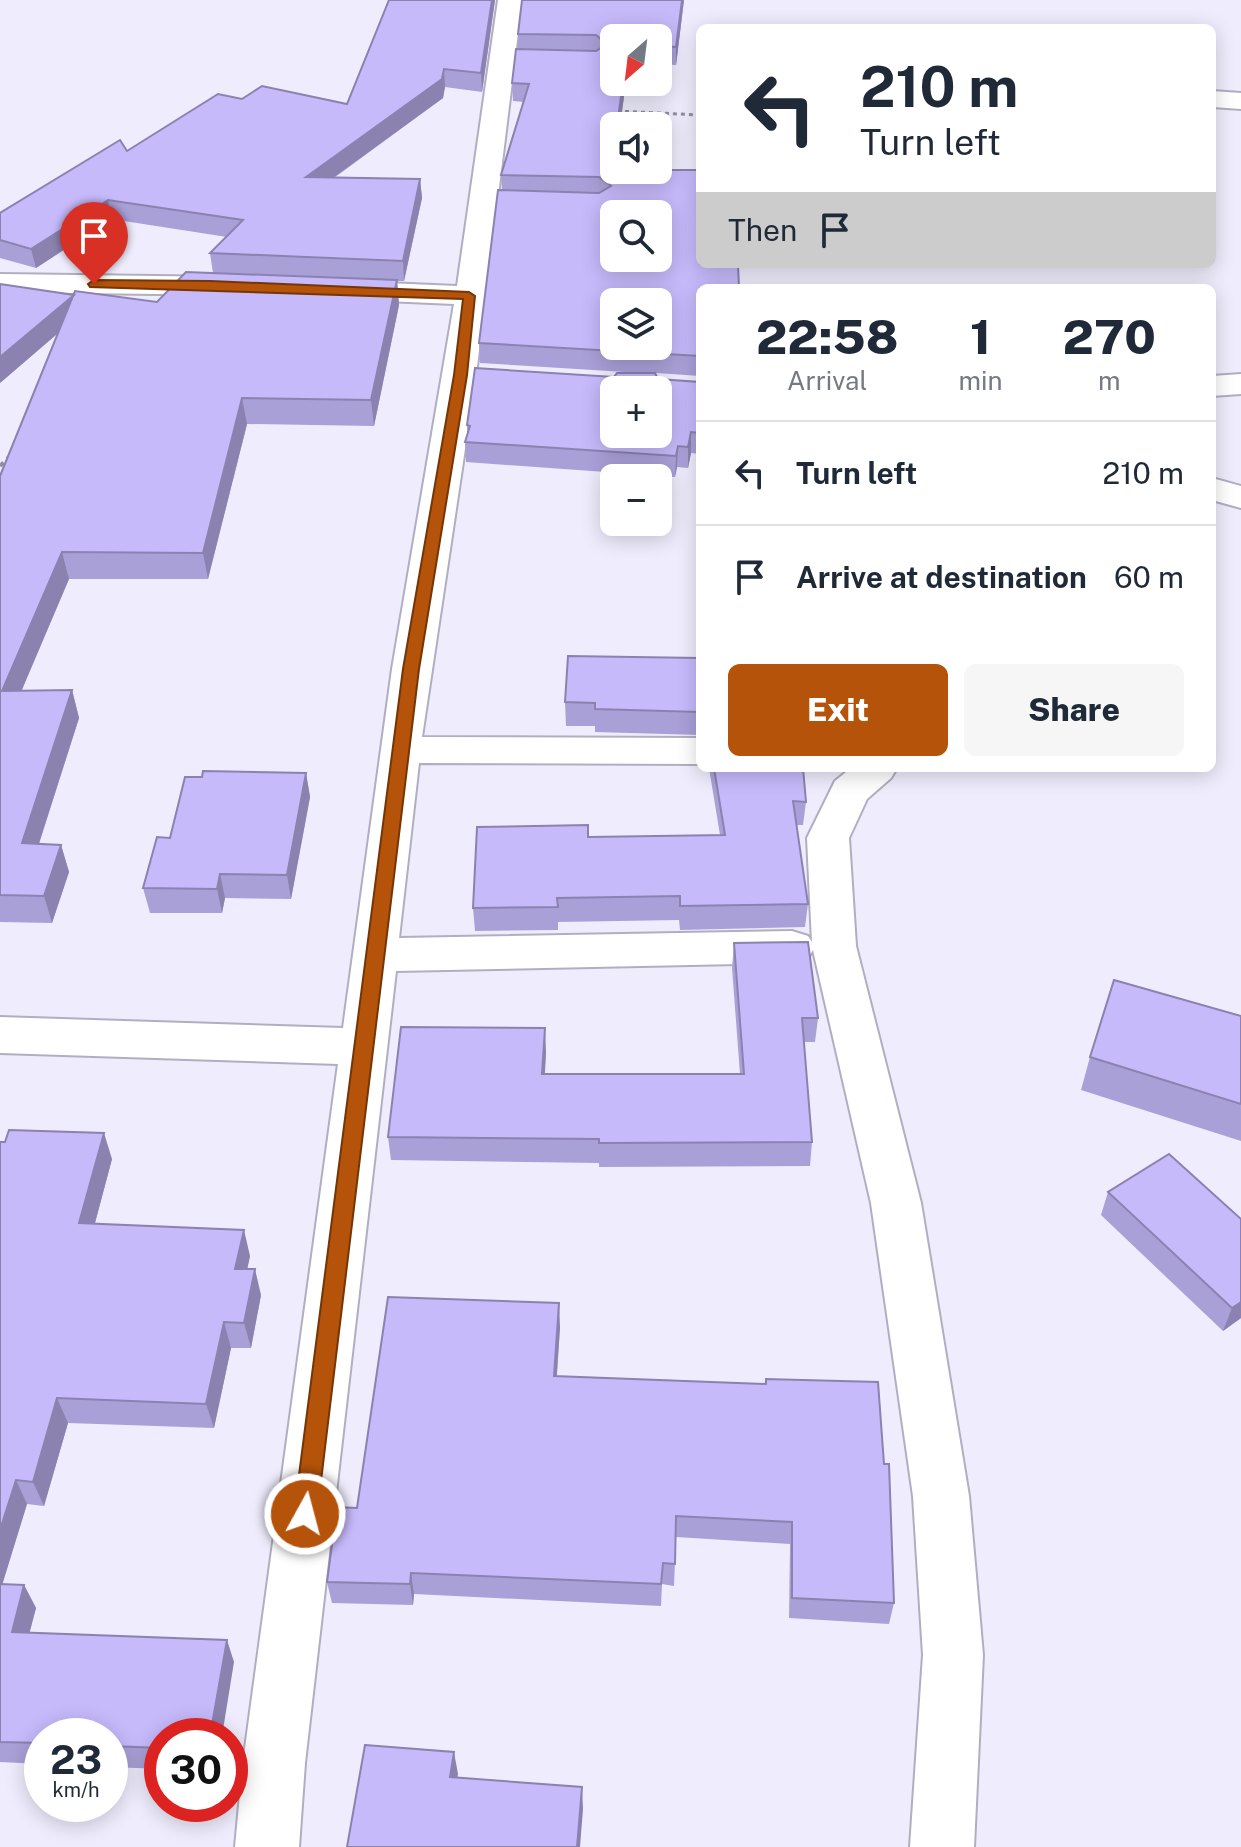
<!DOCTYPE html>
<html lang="en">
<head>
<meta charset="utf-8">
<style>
	:root { --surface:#fff; --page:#f6f6f7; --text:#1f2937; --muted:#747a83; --line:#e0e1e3; --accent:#b45309 }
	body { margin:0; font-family:"Public Sans",sans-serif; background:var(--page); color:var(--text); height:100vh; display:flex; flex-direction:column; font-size:30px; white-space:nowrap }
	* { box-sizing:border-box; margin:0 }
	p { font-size:26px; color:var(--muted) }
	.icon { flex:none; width:44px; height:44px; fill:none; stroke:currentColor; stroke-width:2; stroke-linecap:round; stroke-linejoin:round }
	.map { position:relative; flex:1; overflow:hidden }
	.panel { position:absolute; left:696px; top:284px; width:520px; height:488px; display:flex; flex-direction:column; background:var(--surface); border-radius:12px; box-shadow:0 4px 20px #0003 }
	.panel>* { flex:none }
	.hud { position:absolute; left:696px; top:24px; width:520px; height:244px; border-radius:12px; box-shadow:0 4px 20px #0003; background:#fff; color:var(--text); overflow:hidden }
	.needle { width:52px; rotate:208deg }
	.fabs { position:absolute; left:600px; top:24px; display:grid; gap:16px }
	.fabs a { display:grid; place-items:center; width:72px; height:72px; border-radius:12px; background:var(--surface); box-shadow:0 4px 20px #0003; font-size:40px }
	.speed { position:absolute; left:24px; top:1718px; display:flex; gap:16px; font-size:40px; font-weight:700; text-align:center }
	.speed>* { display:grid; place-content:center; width:104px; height:104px; border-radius:50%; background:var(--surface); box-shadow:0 4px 20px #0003; line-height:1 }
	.speed small { font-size:20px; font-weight:400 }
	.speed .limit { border:12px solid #d22; background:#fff; color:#111 }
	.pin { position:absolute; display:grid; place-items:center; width:68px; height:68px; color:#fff; margin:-82px -34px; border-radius:50% 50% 50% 0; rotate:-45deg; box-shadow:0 0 8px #0007 }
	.pin .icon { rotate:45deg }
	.me { position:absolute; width:88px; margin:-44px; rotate:7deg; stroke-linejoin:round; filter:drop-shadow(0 0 6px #0008) }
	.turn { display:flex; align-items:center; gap:28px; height:168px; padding:0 32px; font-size:36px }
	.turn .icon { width:104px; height:104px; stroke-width:2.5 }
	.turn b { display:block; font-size:56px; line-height:68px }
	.then { display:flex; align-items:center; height:76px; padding:0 32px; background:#0003; gap:16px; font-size:30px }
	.eta { display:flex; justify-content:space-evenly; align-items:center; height:136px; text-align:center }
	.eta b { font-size:48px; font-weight:800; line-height:56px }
	.action { display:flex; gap:16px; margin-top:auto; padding:16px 32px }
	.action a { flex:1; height:92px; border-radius:12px; background:var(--accent); color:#fff; font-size:32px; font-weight:800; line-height:92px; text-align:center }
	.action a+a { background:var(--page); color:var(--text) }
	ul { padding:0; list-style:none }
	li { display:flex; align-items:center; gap:24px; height:104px; padding:0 32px; border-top:2px solid var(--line) }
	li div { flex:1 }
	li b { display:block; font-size:30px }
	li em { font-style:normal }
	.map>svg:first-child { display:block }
</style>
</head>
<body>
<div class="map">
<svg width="1241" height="1847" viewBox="0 0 1241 1847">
	<rect width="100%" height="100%" fill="#efedfd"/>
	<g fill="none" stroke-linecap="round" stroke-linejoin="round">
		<defs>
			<g id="minor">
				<path d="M498,0H522L476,375L422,737L700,738V764L419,763L399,938L792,931L808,936L812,942L807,838L835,781L851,768H897L891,778L867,799L849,838L856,946L921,1203L969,1496L983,1655L974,1847H910L923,1655L913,1496L871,1203L813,950L808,958L792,963L396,971L305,1763L299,1847H235L243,1763L338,1064L0,1053V1017L343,1028L392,669L454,304L340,299L329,296L325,290L329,284L340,281L457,286Z"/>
				<path d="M1212,91L1241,93V109L1212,107Z"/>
				<path d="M0,274L235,277L246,280L250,286L246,292L235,295L0,292Z"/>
				<path d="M1241,374V394L1212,396V376Z"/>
				<path d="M1212,478L1241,486V508L1212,500Z"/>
			</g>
		</defs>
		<use href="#minor" stroke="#b1aec1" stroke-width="4"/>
		<path stroke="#92909c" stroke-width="3" stroke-dasharray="4 4" stroke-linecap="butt" d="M617,111L700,115"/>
		<path stroke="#92909c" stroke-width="4" stroke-dasharray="5 5" stroke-linecap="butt" d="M0,466L10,456"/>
		<use href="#minor" fill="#fff" fill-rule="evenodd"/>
	</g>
	<g fill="#aaa0d8">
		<path d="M389,0H495L482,92L445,87L443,98L334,178L420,179L422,198L404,281H397L399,305L374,426L247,424L208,579H69L21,691L72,690L79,718L39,844L61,845L69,872L52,923L0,922V476L58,333L0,383L73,295L157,302L213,273L210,253L227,237L111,219L36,268L0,258V213L127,151L242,99L347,104Z"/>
		<path d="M684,0L676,65L658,64V38H614V82H626L620,126H614V170L700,288V376L656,373L658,379L700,382V454L691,453L688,468L677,467L675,477L466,462L465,442L467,434V425L614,377L641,373L480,363L479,343L502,190L501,175L524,102L513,101L512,83L518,49V34Z"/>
		<path d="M700,658V735L595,732V726H566L565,702Z"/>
		<path d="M709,768H803L806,802L803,825H796L808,904L805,927L680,930L679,920L558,922V930L475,931L473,908L588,837L720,835Z"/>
		<path d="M306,773L310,797L291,899L225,898L222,913H150L143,888L170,838Z"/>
		<path d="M734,943L818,1018L815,1042H804L812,1142L810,1166L599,1167V1163L391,1160L388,1137L546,1052L545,1074H740L732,968Z"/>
		<path d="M1241,1016V1141L1081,1090L1090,1057Z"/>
		<path d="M0,1142L112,1159L95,1223L250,1256L247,1269L261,1295L251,1348H231L214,1428L68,1423L44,1506L27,1504L2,1584L24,1585L36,1608L29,1633L234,1662L162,1736V1769L110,1767V1736H42V1764L0,1762Z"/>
		<path d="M1108,1192L1241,1219V1318L1223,1331L1101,1215Z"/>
		<path d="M560,1327L557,1376L765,1384L894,1603L889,1624L789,1618L790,1544L676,1537L674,1586L662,1584L661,1606L414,1594L413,1605L332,1603L327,1582L357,1508Z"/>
	</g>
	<g fill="#8b82b0">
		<path d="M492,0H495L482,92L481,73Z"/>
		<path d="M682,0H684L676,65V47Z"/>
		<path d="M444,69L445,87L443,98L308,196L306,177Z"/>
		<path d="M623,82H626L620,126H617Z"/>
		<path d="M420,179L422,198L404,281L403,261Z"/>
		<path d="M108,200L111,219L36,268L31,249Z"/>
		<path d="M397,280L399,305L374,426L371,400Z"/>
		<path d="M74,295L78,316L0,383V357Z"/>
		<path d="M242,398L247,424L208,579L203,553Z"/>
		<path d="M691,432V453L688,468V447Z"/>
		<path d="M678,446L677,467L675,477L676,456Z"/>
		<path d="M62,552L69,579L10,718L2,691Z"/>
		<path d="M72,690L79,718L30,871L22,843Z"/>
		<path d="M306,773L310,797L291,899L287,875Z"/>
		<path d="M61,845L69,872L52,923L44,896Z"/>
		<path d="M220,874L225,898L222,913L217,889Z"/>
		<path d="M545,1028L546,1052L543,1098L542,1074Z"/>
		<path d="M104,1133L112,1159L88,1249L79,1223Z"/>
		<path d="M244,1230L250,1256L242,1294L235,1269Z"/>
		<path d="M255,1269L261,1295L251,1348L244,1323Z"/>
		<path d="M1241,1302V1318L1223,1331L1232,1308Z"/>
		<path d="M559,1303L560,1327L555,1399L554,1376Z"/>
		<path d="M224,1322L231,1348L214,1428L206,1404Z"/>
		<path d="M57,1398L68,1423L44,1506L33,1482Z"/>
		<path d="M16,1480L27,1504L0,1592V1530Z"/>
		<path d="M411,1573L414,1594L413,1605L410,1584Z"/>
		<path d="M24,1585L36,1608L24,1654L12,1632Z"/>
		<path d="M227,1640L234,1662L222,1736H210Z"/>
		<path d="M454,1752L458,1774L454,1799L450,1777Z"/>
		<path d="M582,1787L583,1809L580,1847H577Z"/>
	</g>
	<g fill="#c6bafb" stroke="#8b82b0" stroke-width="2" fill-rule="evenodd">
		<path d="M389,0H492L481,73L444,69L442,79L306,177L420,179L403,261L210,253L243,220L108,200L31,249L0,240V213L120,140L127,151L218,94L242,99L262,86L347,104Z"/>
		<path d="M522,0H682L676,47L658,46V38H614V82H623L617,126H614V170H700V264H738L739,288H700V356L479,343L498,190L599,193L611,186L599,177L501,175L529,84L512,83L516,49L596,51L607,44L596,35L518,34ZM614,214H658V258H614ZM614,302H658V346H614Z"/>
		<path d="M186,272L397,280L371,400L242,398L203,553L62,552L2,691L72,690L22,843L61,845L44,896L0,895V476L75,291L157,302Z"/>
		<path d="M0,284L74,295L0,357Z"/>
		<path d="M475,368L614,377L617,373H655L658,379L700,382V433L691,432L688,447L678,446L676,456L465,442L470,426L467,425ZM614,390H658V434H614Z"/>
		<path d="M568,656L700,658V712L595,709V703L565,702Z"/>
		<path d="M714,768H803L806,802L793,801L808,904L680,906V896L557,898L558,907L473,908L477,827L588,825V837L725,835Z"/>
		<path d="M203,771L306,773L287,875L220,874L217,889L143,888L157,837L170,838L185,777H202Z"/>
		<path d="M808,942L818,1018H802L812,1142L599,1143V1139L388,1137L401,1027L545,1028L542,1074H744L734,943Z"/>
		<path d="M1114,980L1241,1016V1104L1090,1057Z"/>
		<path d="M9,1130L104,1133L79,1223L244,1230L235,1269H255L244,1323L224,1322L206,1404L57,1398L33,1482L16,1480L0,1530V1142H5Z"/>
		<path d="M1169,1154L1241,1219V1302L1232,1308L1108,1192Z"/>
		<path d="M388,1297L559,1303L554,1376L766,1384V1379L878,1382L884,1464H889L894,1603L792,1598V1522L676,1516L675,1564L663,1563L661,1584L411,1573L410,1584L327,1582L337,1507L357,1508Z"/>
		<path d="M0,1584L24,1585L12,1632L227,1640L210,1736H162V1748L110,1746V1736H42V1743L0,1742Z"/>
		<path d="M365,1745L454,1752L450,1777L582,1787L577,1847H347Z"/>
	</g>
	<path fill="#b45309" stroke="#753606" stroke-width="2" d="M94,280L210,281L469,292L475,296L467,375L419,669L317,1514L314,1522L305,1525L297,1522L294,1514L403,669L454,375L463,299L90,287L88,284Z"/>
</svg>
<div class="fabs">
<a><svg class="needle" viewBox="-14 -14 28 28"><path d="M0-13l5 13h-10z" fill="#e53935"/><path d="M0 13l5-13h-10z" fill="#747a83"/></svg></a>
<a><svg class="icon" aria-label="sound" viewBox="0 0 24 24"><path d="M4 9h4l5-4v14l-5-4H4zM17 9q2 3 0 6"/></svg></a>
<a><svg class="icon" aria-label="search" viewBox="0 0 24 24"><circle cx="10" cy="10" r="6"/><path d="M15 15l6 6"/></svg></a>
<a><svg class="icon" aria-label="layers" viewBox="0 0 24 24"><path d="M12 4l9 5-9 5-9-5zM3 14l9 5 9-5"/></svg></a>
<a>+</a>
<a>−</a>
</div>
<div class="speed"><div>23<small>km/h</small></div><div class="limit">30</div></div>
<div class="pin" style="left:94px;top:284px;background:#d93025"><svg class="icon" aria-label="arrive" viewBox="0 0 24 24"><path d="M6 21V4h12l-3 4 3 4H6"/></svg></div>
<svg class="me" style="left:305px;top:1514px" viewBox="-20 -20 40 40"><circle r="17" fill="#b45309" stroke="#fff" stroke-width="3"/><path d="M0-11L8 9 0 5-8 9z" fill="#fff"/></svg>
<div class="hud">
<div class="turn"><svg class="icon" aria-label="left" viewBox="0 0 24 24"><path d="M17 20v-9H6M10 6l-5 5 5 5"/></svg><div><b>210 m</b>Turn left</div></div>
<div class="then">Then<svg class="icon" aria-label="arrive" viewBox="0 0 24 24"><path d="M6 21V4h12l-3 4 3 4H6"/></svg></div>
</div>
<section class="panel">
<div class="eta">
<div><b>22:58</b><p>Arrival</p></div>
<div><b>1</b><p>min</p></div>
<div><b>270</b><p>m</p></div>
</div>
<ul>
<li><svg class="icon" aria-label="left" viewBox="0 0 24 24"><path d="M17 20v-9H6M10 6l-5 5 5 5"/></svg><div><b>Turn left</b></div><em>210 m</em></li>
<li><svg class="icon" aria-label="arrive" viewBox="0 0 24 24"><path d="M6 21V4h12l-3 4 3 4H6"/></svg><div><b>Arrive at destination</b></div><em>60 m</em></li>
</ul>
<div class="action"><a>Exit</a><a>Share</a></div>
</section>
</div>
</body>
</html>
